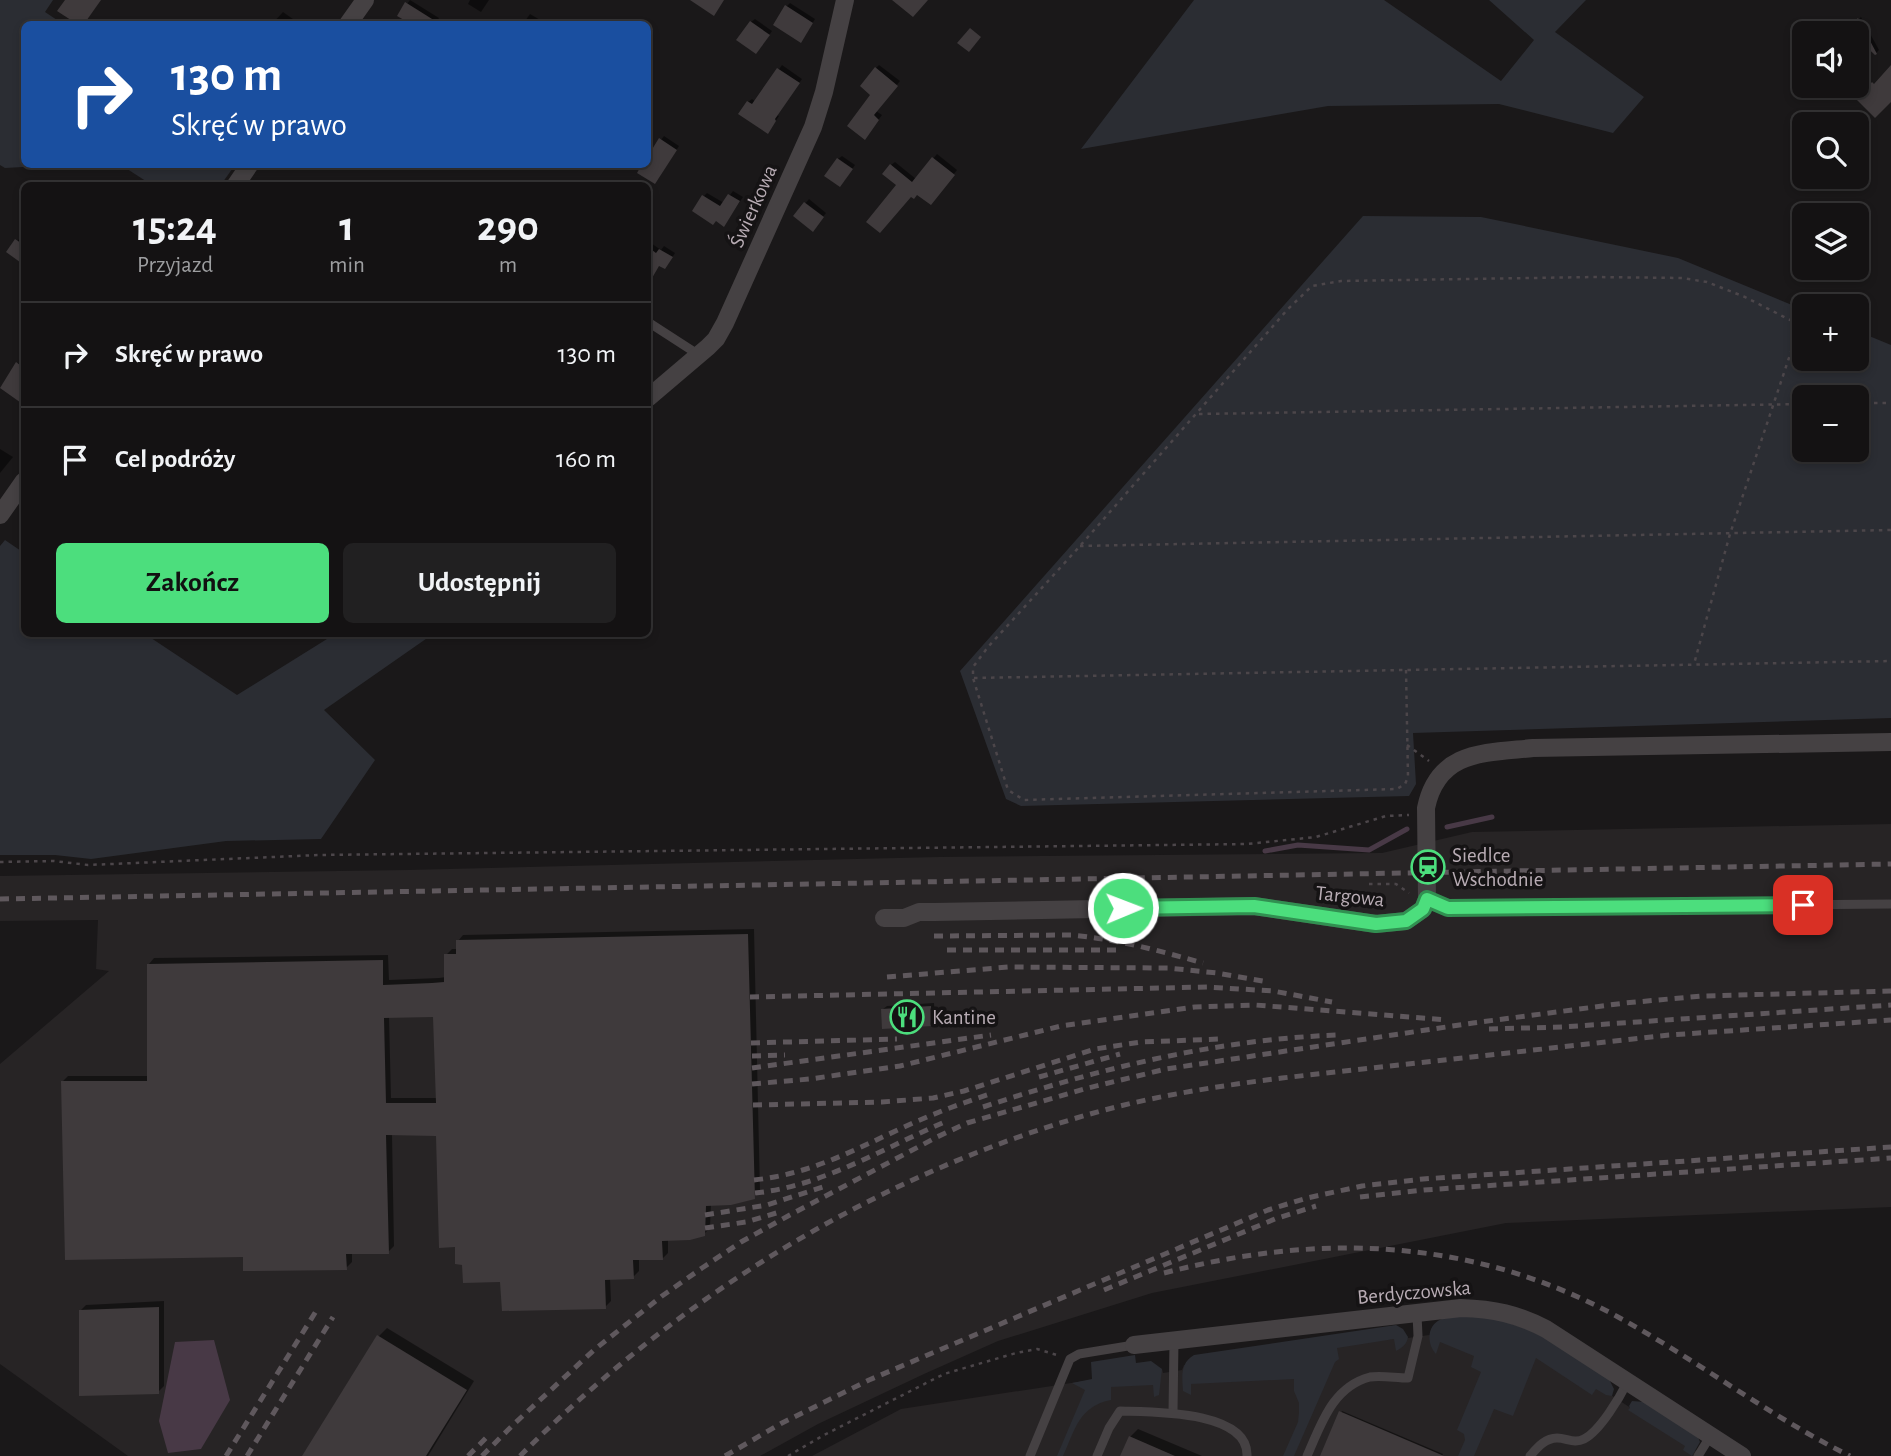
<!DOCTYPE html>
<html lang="pl">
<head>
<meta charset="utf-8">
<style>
	:root { --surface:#141213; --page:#212021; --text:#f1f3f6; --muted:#9d9ea0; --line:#333233; --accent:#4cde7d }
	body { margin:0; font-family:"Alegreya Sans",sans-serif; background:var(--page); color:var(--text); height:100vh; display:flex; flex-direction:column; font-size:26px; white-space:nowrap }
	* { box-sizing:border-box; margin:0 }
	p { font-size:23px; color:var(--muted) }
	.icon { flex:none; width:38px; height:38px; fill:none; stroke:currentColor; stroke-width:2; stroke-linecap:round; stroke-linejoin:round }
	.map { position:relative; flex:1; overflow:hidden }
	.side { position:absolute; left:21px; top:182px; width:630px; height:455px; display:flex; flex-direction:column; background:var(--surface); border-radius:10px; box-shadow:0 4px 10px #0003,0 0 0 2px var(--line) }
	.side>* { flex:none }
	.top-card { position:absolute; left:21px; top:21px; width:630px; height:147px; border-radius:10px; box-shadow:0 4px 10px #0003,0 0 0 2px var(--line); background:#1a4fa0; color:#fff; overflow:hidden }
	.fabs { position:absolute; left:1792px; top:21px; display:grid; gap:14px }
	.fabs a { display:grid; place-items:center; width:77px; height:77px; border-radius:10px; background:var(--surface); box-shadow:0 4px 10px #0003,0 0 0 2px var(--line); font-size:35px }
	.pin { position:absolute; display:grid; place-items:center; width:60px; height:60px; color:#fff; margin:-30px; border-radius:14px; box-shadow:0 4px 10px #0006 }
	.me { position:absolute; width:77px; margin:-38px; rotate:89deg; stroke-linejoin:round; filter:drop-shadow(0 0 5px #0008) }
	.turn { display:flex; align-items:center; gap:24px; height:147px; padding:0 35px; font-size:32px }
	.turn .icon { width:91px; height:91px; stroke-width:2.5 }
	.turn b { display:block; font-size:49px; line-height:60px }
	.eta { display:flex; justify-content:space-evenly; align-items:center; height:119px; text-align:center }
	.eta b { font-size:42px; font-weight:700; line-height:49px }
	.button { display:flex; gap:14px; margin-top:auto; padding:14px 35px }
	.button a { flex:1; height:80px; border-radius:10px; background:var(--accent); color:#111; font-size:28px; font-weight:700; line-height:80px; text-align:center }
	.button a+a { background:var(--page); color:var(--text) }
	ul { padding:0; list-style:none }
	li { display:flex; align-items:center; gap:21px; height:105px; padding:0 35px; border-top:2px solid var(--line) }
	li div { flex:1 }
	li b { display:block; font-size:26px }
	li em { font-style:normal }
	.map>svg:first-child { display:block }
</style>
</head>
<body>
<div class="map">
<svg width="1891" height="1456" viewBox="0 0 1891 1456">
	<rect width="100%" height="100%" fill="#1a1819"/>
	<g fill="#272425">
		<path d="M1891,824V1207L1506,1223L1152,1293L998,1341L924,1374L818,1424L760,1456H128L0,1364V1064L109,971L96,969L98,920L0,921V876L408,870L939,857L1382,853L1472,832Z"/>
		<path d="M1515,1332L1704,1456H812L901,1409L1162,1369L1163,1373L1182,1370L1184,1365L1335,1343L1408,1338L1429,1335Z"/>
	</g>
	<g fill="#2b2d33" fill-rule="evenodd">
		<path d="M0,0H53L45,12L63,24H24L25,165L23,167L5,168L0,165Z"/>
		<path d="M1194,0H1384L1501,81L1534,40L1489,0H1586L1555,32L1644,97L1613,133L1499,104L1328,106L1081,149Z"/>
		<path d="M121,165H235L220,186L152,185Z"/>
		<path d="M1363,216L1481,217L1678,258L1804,310V359H1857V331L1891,345V718L1413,733L1416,784L1409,796L1021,806L1006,799L960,671ZM1804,397H1857V450H1804Z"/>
		<path d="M5,540L24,553V634H145L237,695L335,634H433L324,710L375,760L321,839L226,841L91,859L55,855H0V546Z"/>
		<path d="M1472,1315L1500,1320L1536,1332L1608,1377L1614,1389L1612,1396L1606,1395L1596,1389L1592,1395L1536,1358L1513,1416L1494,1409L1474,1456H1458L1465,1440L1464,1434L1457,1430L1481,1372L1471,1367L1474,1356L1440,1342L1436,1354C1426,1343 1427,1324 1442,1319C1451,1316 1463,1316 1472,1315Z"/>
		<path d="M1396,1325L1403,1329L1408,1337C1407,1344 1402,1348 1396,1351L1394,1339L1337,1348L1339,1359L1335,1362L1294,1456H1283L1298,1422L1299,1412V1403L1294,1391V1379L1191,1384V1395L1183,1391C1182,1377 1180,1363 1194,1355Z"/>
		<path d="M1135,1355L1136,1363L1151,1361L1162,1369L1159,1395L1154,1397L1153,1385L1111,1387V1400C1079,1406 1075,1430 1063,1456H1057L1085,1390L1072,1383L1092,1379L1091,1362Z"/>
		<path d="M1632,1401L1645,1402L1698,1437L1700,1442L1692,1456L1683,1450L1685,1446L1628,1410L1630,1408L1629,1406Z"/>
	</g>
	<path fill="#483946" d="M214,1340L230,1400L201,1449L168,1453L159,1421L175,1342Z"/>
	<g fill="#0007" fill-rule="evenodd">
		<path d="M410,0L439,18L435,24H409L410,22L407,4Z"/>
		<path d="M470,0H489L481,12L468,4Z"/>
		<path d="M790,3L815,19L804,37L786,7Z"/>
		<path d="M283,12L300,24H272Z"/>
		<path d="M530,14L547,24H523Z"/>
		<path d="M1861,17L1879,50L1876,53L1857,36V33H1854L1850,29Z"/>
		<path d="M755,19L772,31L760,48L751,22Z"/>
		<path d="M782,65L802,79L777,115L779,116L771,128L748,102L752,99L756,102Z"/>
		<path d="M879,65L900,81L876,111L882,115L868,134L876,68Z"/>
		<path d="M664,136L679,146L658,179L648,164V148L649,146L654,149Z"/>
		<path d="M937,154L957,170L934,199L899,185L891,165L895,162L916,179Z"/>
		<path d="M842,156L855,165L844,181L838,159Z"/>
		<path d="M431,164H443L439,170Z"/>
		<path d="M733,191L743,197L727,221L704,196L707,193L724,203Z"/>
		<path d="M809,199L826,213L816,226L795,216Z"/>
		<path d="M20,238L24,241V263L9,252Z"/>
		<path d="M648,241L661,250L664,246L675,253L668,264H660L648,276Z"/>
		<path d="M21,360L24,362V403L1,387Z"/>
		<path d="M0,449L13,457L0,473Z"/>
		<path d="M754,929L760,1191L754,1197L711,1204L710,1228L704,1234L668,1239V1253L662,1259H639V1271L633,1277L610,1278L611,1301L605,1307L464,1263L456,1245L438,1134H392L394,1246L388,1252L352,1253V1262L346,1268L245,1255L62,1082L68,1076H149V964L154,958L388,955L389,980L439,978L446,977V955L452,949H458V941L463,935ZM435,1015L437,1098H391L389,1016Z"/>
		<path d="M934,1003L935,1021L932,1024L883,1009L887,1006Z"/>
		<path d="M164,1301V1386L158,1392L80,1311L86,1305Z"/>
		<path d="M387,1328L474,1381L428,1456H305L379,1336Z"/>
		<path d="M1342,1411L1443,1454L1442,1456H1321Z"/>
		<path d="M1138,1429L1202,1456H1122L1130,1437Z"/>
	</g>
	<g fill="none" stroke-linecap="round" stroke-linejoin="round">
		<g stroke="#483946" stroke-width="5">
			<path d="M1447,827L1492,817"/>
			<path d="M1265,851L1298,845L1369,850L1407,829"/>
		</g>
	</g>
	<g fill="#3f3a3c" fill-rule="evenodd">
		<path d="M65,0H101L84,24H77L57,11Z"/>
		<path d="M690,0H724L714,16Z"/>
		<path d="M892,0H928L913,17Z"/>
		<path d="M405,2L440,24H411L397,16Z"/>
		<path d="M785,5L813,23L801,43L773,25Z"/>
		<path d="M1858,18L1877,54L1875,55L1857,38V33H1851L1847,29Z"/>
		<path d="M750,21L770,35L756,54L736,40Z"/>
		<path d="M970,28L981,37L969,52L957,43Z"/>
		<path d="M1891,65V102L1875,118L1856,99L1872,82L1874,84Z"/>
		<path d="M875,67L898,86L874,115L879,120L865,140L847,126L870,95L860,86Z"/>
		<path d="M777,68L800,83L775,119L776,121L768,134L738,114L747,101L752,104Z"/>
		<path d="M659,138L677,150L655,184L637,173L642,164H648V156Z"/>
		<path d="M932,157L955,175L931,205L917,195L914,199L911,197L880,233L866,222L896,185L882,174L890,164L912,182Z"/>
		<path d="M837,158L853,169L840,187L824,176Z"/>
		<path d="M728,194L740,201L724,227L716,221L713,225L692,211L702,195L720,206Z"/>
		<path d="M804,202L824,217L813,232L793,216Z"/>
		<path d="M15,239L24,245V265L6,252Z"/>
		<path d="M648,247L656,253L659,249L673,257L665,269L659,266L648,285Z"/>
		<path d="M16,362L24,368V405L0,388Z"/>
		<path d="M748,934L755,1199L731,1205L706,1206L705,1236L690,1240L662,1241L663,1260H633L634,1279L605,1280L606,1309L502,1311L500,1282L463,1283L462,1265L455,1264V1247L439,1248L436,1136L386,1135L389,1254H346L347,1270L243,1271V1257L65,1260L61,1081H147V964L383,960V985L432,983L444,982V954H456V940ZM433,1017L436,1103H386L384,1018Z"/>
		<path d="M931,1006L932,1026L882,1029L881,1009Z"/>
		<path d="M159,1307V1394L79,1396V1310Z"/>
		<path d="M377,1335L467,1390L426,1456H302Z"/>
		<path d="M1339,1411L1444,1456H1320Z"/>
		<path d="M1129,1436L1175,1456H1120Z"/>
	</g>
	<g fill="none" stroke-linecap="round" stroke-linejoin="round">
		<g stroke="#4c464a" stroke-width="2.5" stroke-dasharray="3.5 5" stroke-linecap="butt">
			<path d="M1857,403H1891"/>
			<path d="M1199,414L1804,404"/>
			<path d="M1080,546L1891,530"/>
			<path d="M1406,670L1408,777L1405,784L1397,789L1024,800L1008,790L973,678V667L988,647L1080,546L1288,309L1312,286L1341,281L1593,277L1682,278L1707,282L1745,297L1794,322L1797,334L1730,534L1694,664"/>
			<path d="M974,678L1891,661"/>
			<path d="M1407,745L1429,761"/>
			<path d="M0,862L54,861L88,865L319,855L1247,844L1316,837L1386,816L1409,815"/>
			<path d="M1369,884H1396L1409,893"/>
			<path d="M788,1456L824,1435L944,1374L1016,1353L1037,1349L1057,1355"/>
		</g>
		<g stroke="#454143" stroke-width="9">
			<path d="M648,322L699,355"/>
			<path d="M1427,899L1448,908L1891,904"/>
			<path d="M1173,1412L1174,1341"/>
			<path d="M1030,1456L1070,1359L1079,1354L1134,1345"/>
			<path d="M1097,1456L1109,1428L1120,1411C1151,1412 1249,1410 1247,1456"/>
			<path d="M1307,1456C1321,1425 1332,1387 1370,1377C1381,1375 1396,1378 1408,1378L1418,1336L1417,1314"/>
			<path d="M1530,1456C1537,1448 1545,1438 1557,1438C1567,1438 1574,1444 1584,1439C1600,1431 1620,1397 1628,1381"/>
			<path d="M1698,1456L1711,1435"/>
		</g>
		<g stroke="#454143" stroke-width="18">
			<path d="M348,24L365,0"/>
			<path d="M235,186L250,164"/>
			<path d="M648,398L708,347L716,339L725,323L813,127L824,92L845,0"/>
			<path d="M0,515L24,481"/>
			<path d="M884,918H904L919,912H934L1254,906L1376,924L1406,921L1423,909L1427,899L1426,808C1438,750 1485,753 1533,748L1891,742"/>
			<path d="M1134,1345L1461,1308C1494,1309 1517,1314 1546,1329L1742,1456"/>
		</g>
		<g stroke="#5f585d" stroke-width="5" stroke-dasharray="9 7" stroke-linecap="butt">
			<path d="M0,899L1891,864"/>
			<path d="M934,936L1071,935C1117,939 1160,951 1203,963"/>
			<path d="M947,950H1122"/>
			<path d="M887,977L1009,967L1168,968L1217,973L1268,982"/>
			<path d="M750,997L1207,987L1273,991L1332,1002"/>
			<path d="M1489,1029L1562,1027L1891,1005"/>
			<path d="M751,1043L897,1039"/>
			<path d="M752,1056L785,1055"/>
			<path d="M752,1068L991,1035"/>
			<path d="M1039,1077L1120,1054"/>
			<path d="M752,1084L810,1079L900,1066L1061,1026L1195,1007L1255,1005L1447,1020"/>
			<path d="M753,1105L882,1102L933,1098L964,1091L1095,1049L1141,1042L1221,1039"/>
			<path d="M983,1107C1098,1069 1217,1039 1339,1035"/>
			<path d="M754,1180C810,1174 852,1151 902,1128C932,1114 962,1103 993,1093"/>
			<path d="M755,1193C824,1186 885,1147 947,1121"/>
			<path d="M1360,1197L1424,1190L1891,1158"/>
			<path d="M705,1215L767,1205L829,1185"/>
			<path d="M705,1228L746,1222L783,1211"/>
			<path d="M1164,1273C1321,1232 1474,1238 1618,1317C1697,1360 1769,1416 1850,1456"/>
			<path d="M1104,1290L1275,1219L1316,1206"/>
			<path d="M226,1456L318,1308"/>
			<path d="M247,1456L333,1317"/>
			<path d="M468,1456L488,1436"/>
			<path d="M482,1456L514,1424L594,1350L662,1296L702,1268L741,1242L788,1216L937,1137L967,1123L1088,1088L1166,1069L1473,1023L1625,1003L1702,996L1891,991"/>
			<path d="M520,1456C678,1297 874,1176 1090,1114C1153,1096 1218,1086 1282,1078L1669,1035L1891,1020"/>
			<path d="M725,1456L782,1423L869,1380L1268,1210L1307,1198L1362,1186L1423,1179L1891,1147"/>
		</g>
	</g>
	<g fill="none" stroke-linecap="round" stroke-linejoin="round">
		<defs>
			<path id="route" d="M1123,908L1254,906L1376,924L1406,921L1423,909L1427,899L1448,908L1803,905"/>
		</defs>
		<use href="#route" stroke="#319051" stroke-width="18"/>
		<use href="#route" stroke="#4cde7d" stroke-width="12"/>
	</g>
	<defs>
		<symbol id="station-ring" viewBox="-11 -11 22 22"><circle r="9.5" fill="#151314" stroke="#4cde7d" stroke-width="1.5"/><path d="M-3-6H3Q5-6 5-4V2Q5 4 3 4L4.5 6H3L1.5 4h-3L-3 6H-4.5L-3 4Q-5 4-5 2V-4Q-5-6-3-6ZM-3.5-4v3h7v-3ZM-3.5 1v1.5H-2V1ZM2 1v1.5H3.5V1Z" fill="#4cde7d"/></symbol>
		<symbol id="restaurant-ring" viewBox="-11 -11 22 22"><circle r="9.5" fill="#151314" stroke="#4cde7d" stroke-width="1.5"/><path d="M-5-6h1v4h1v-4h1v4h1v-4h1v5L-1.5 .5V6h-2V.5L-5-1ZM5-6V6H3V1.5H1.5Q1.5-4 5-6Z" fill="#4cde7d"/></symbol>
	</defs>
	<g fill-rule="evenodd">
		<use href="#station-ring" x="1409" y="848" width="38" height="38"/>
		<use href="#restaurant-ring" x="888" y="998" width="38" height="38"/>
	</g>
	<g text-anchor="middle" stroke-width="7" stroke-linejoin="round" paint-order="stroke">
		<g font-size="21" fill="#b8acb4" stroke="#151314">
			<text transform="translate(753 206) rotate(-66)" y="7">Świerkowa</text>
			<text transform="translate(1350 896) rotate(6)" y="7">Targowa</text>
			<text transform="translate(1414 1292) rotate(-5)" y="7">Berdyczowska</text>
		</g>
		<g font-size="21" fill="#b8acb4" stroke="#151314" text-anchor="start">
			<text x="1452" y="862">Siedlce<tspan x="1452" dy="24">Wschodnie</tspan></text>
			<text x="932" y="1024">Kantine</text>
		</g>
	</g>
</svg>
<div class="fabs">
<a><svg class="icon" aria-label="sound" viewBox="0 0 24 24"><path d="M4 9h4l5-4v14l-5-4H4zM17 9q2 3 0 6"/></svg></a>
<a><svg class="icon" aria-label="search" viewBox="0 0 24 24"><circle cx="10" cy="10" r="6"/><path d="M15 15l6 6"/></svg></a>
<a><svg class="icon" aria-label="layers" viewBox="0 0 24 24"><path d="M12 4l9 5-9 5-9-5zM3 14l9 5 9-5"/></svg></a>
<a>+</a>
<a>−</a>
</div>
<div class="pin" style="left:1803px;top:905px;background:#d93025"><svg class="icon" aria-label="arrive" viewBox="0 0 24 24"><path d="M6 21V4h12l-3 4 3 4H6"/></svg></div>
<svg class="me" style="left:1123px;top:908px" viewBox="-20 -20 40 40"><circle r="17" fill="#4cde7d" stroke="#fff" stroke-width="3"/><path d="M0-11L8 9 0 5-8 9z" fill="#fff"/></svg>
<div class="top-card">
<div class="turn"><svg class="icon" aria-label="right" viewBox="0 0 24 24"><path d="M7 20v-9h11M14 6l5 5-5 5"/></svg><div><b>130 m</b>Skręć w prawo</div></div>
</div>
<section class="side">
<div class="eta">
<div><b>15:24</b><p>Przyjazd</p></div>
<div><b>1</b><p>min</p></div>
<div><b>290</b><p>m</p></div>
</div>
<ul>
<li><svg class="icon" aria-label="right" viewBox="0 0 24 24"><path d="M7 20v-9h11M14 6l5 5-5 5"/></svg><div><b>Skręć w prawo</b></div><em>130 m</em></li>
<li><svg class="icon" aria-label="arrive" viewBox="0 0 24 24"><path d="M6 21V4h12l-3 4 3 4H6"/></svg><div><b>Cel podróży</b></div><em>160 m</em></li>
</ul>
<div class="button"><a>Zakończ</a><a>Udostępnij</a></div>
</section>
</div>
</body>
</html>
